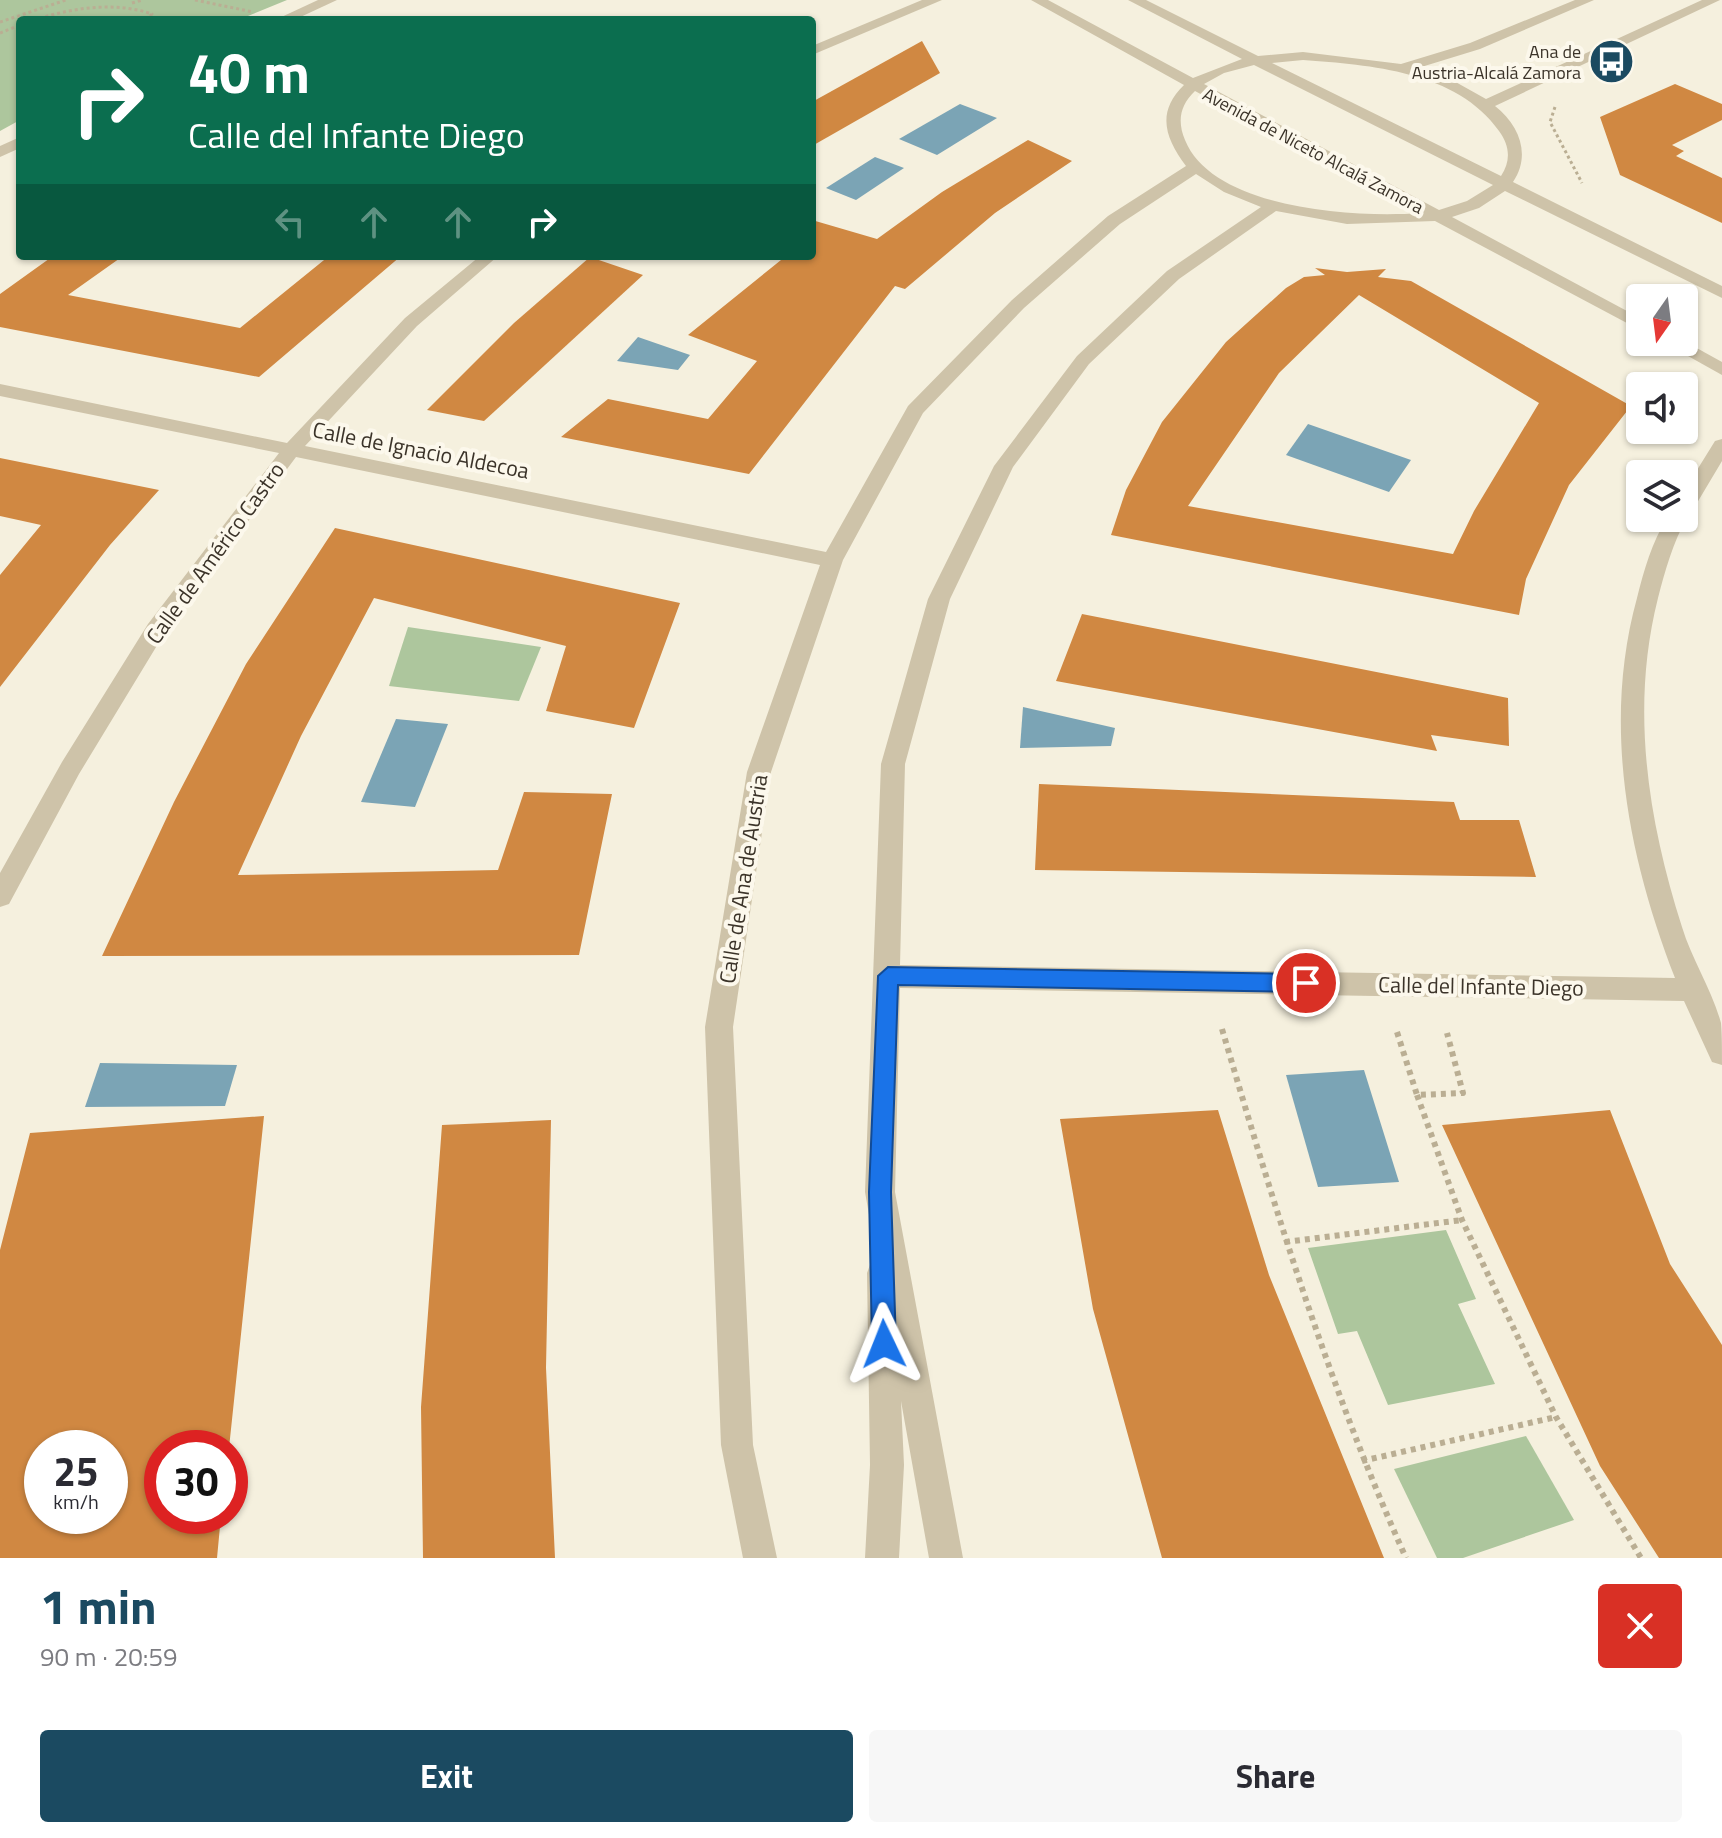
<!DOCTYPE html>
<html lang="en">
<head>
<meta charset="utf-8">
<style>
	:root { --surface:#fff; --page:#f7f7f7; --text:#2b2b33; --muted:#7c7c81; --accent:#1b4a61 }
	body { margin:0; font-family:"Titillium Web",sans-serif; background:var(--page); color:var(--text); height:100vh; display:flex; flex-direction:column; font-size:30px; white-space:nowrap }
	* { box-sizing:border-box; margin:0 }
	p { font-size:26px; color:var(--muted) }
	.icon { flex:none; width:44px; height:44px; fill:none; stroke:currentColor; stroke-width:2; stroke-linecap:round; stroke-linejoin:round }
	.map { position:relative; height:1558px; overflow:hidden }
	.panel { display:flex; flex-direction:column; background:var(--surface); flex:1 }
	.panel>* { flex:none }
	.guide { position:absolute; left:16px; top:16px; width:800px; height:244px; border-radius:8px; box-shadow:0 2px 6px #0004; background:#0b6e4f; color:#fff; overflow:hidden }
	.needle { width:52px; rotate:194deg }
	.fabs { position:absolute; left:1626px; top:284px; display:grid; gap:16px }
	.fabs a { display:grid; place-items:center; width:72px; height:72px; border-radius:8px; background:var(--surface); box-shadow:0 2px 6px #0004; font-size:40px }
	.speed { position:absolute; left:24px; top:1430px; display:flex; gap:16px; font-size:40px; font-weight:700; text-align:center }
	.speed>* { display:grid; place-content:center; width:104px; height:104px; border-radius:50%; background:var(--surface); box-shadow:0 2px 6px #0004; line-height:1 }
	.speed small { font-size:20px; font-weight:400 }
	.speed .limit { border:12px solid #d22; background:#fff; color:#111 }
	.pin { position:absolute; display:grid; place-items:center; width:68px; height:68px; color:#fff; margin:-34px; border:4px solid #fff; border-radius:50%; box-shadow:0 2px 8px #0007 }
	.me { position:absolute; width:88px; margin:-44px; rotate:358deg; stroke-linejoin:round; filter:drop-shadow(0 0 6px #0008) }
	.turn { display:flex; align-items:center; gap:28px; height:168px; padding:0 40px; font-size:36px }
	.turn .icon { width:104px; height:104px; stroke-width:2.5 }
	.turn b { display:block; font-size:56px; line-height:68px }
	.lanes { display:flex; align-items:center; height:76px; padding:0 40px; background:#0003; justify-content:center; gap:40px; direction:ltr }
	.lanes .off { opacity:.35 }
	.round { display:grid; place-items:center; flex:none; width:84px; height:84px; border-radius:8px; background:var(--page) }
	.headline { display:flex; align-items:center; justify-content:space-between; height:136px; padding:0 40px }
	h1 { font-size:48px; font-weight:700; line-height:60px; color:var(--accent) }
	.action { display:flex; gap:16px; margin-top:auto; padding:16px 40px }
	.action a { flex:1; height:92px; border-radius:8px; background:var(--accent); color:#fff; font-size:32px; font-weight:700; line-height:92px; text-align:center }
	.action a+a { background:var(--page); color:var(--text) }
	.map>svg:first-child { display:block }
</style>
</head>
<body>
<div class="map">
<svg width="1722" height="1558" viewBox="0 0 1722 1558">
	<rect width="100%" height="100%" fill="#f5f0de"/>
	<g fill="#adc69d">
		<path d="M0,0H287L238,20H20V120L0,131Z"/>
		<path d="M408,627L541,647L519,701L389,686Z"/>
		<path d="M1446,1230L1476,1299L1458,1304L1495,1384L1388,1405L1357,1331L1338,1334L1308,1248Z"/>
		<path d="M1526,1436L1574,1520L1463,1558H1437L1394,1469Z"/>
	</g>
	<g fill="#7ba4b5">
		<path d="M960,104L997,118L937,155L899,139Z"/>
		<path d="M875,157L904,168L856,200L826,188Z"/>
		<path d="M638,337L690,355L678,370L617,361Z"/>
		<path d="M1308,424L1411,460L1389,492L1286,455Z"/>
		<path d="M1023,707L1115,728L1111,746L1020,748Z"/>
		<path d="M396,719L448,724L415,807L361,802Z"/>
		<path d="M100,1063L237,1065L225,1106L85,1107Z"/>
		<path d="M1364,1070L1399,1182L1318,1187L1286,1075Z"/>
	</g>
	<g fill="#d08842" fill-rule="evenodd">
		<path d="M922,41L940,73L812,146V102Z"/>
		<path d="M1675,84L1722,104V120L1672,145L1684,151L1676,156L1722,178V223L1620,175L1600,117Z"/>
		<path d="M1028,140L1072,161L995,213L905,289L895,286L749,474L561,437L608,399L708,419L757,361L688,335L786,256H812V220L877,239L942,192Z"/>
		<path d="M53,256H123L68,295L240,328L329,256H401L259,377L0,327V294Z"/>
		<path d="M590,257L643,275L484,421L427,410L514,323Z"/>
		<path d="M1315,268L1347,272L1386,269L1378,277L1411,281L1631,406L1569,485L1526,579L1519,615L1111,535L1126,490L1162,422L1226,342L1286,288L1304,277L1325,275ZM1359,295L1539,403L1474,511L1453,554L1188,506L1279,373Z"/>
		<path d="M0,458L159,490L110,545L0,687V575L41,525L0,516Z"/>
		<path d="M335,528L680,603L634,728L546,711L566,646L374,598L301,736L238,875L498,870L524,792L612,794L579,955L102,956L174,802L246,664Z"/>
		<path d="M1082,614L1508,698L1509,746L1431,735L1437,751L1056,681Z"/>
		<path d="M1039,784L1454,802L1460,820H1519L1536,877L1035,870Z"/>
		<path d="M1218,1110L1269,1275L1384,1558H1162L1093,1309L1060,1119Z"/>
		<path d="M1610,1110L1670,1264L1722,1345V1558H1659L1600,1466L1442,1125Z"/>
		<path d="M264,1116L229,1448H162V1516H221L217,1558H0V1250L30,1133ZM42,1448H110V1516H42Z"/>
		<path d="M551,1120L546,1368L555,1558H423L421,1407L442,1125Z"/>
	</g>
	<g fill="none" stroke-linecap="round" stroke-linejoin="round">
		<g stroke="#baae93" stroke-width="3" stroke-dasharray="3 3" stroke-linecap="butt">
			<path d="M195,0L253,12"/>
			<path d="M132,3L143,0"/>
			<path d="M34,20C72,8 114,1 152,14L146,20"/>
			<path d="M0,22L66,0"/>
			<path d="M0,33L20,25"/>
			<path d="M1555,107L1550,122L1582,183"/>
		</g>
		<g stroke="#baae93" stroke-width="6" stroke-dasharray="5 5" stroke-linecap="butt">
			<path d="M1222,1029C1275,1209 1329,1387 1406,1558"/>
			<path d="M1397,1032L1417,1095L1463,1093L1447,1033"/>
			<path d="M1417,1095L1462,1220L1556,1417L1641,1558"/>
			<path d="M1285,1242L1462,1220"/>
			<path d="M1362,1461L1556,1417"/>
		</g>
		<g fill="#cec3a9" fill-rule="evenodd">
			<path d="M318,0H337L294,20H275Z"/>
			<path d="M922,0H942L812,55V46Z"/>
			<path d="M1031,0H1048L1193,78L1242,59L1128,0H1146L1258,56L1303,52L1401,64L1470,43L1575,0H1594L1480,49L1418,68L1452,80L1486,99L1702,0H1720L1495,106C1520,126 1531,155 1513,182L1722,286V298L1505,191L1479,208L1452,217L1640,318V330L1435,221L1347,224L1276,211L1179,279L1089,364L1013,467L950,599L905,764L900,965L1675,978C1628,857 1602,725 1637,598C1644,570 1652,542 1667,518H1684V491L1715,441L1722,439V461L1691,513L1685,514L1687,518C1673,542 1665,571 1658,598C1630,709 1648,820 1682,927C1692,960 1712,990 1721,1023C1722,1035 1722,1052 1722,1065L1712,1062L1684,1001L900,988L895,1192L963,1558H929L901,1401L904,1465L899,1558H865L870,1465L867,1273L871,1262L877,1260L865,1192L881,764L928,599L994,466L1077,356L1167,271L1261,207L1224,192L1196,174L1120,224L1024,308L923,413L843,560L771,772L733,1027L753,1445L777,1558H743L721,1445L705,1027L747,772L820,565L296,457L164,634L79,774L9,904L0,907V873L62,762L148,624L279,453L0,396V384L287,443L405,318L480,256H498L417,326L305,446L826,552L908,406L1012,300L1108,216L1186,166C1165,138 1156,112 1184,85ZM1303,60C1370,65 1457,71 1499,131C1510,146 1511,161 1501,176L1272,63ZM1254,65L1493,185L1467,201L1439,210L1204,84L1224,73ZM1195,91L1420,213C1358,218 1213,210 1185,140C1177,121 1180,105 1195,91Z"/>
			<path d="M20,137V148L0,157V146Z"/>
			<path d="M1684,341L1722,362V375L1663,342Z"/>
		</g>
	</g>
	<path fill="#1a73e8" stroke="#114b97" stroke-width="2" d="M888,967L1306,974L1316,983L1306,992L898,985L891,1192L896,1344L892,1352L884,1356L876,1352L872,1344L869,1192L878,976Z"/>
	<defs>
		<symbol id="bus-disc" viewBox="-11 -11 22 22"><circle r="9.5" fill="#1b4a61" stroke="#fcf8ec"/><path d="M-5-6H5V4H4V6H2V4H-2V6H-4V4H-5ZM-3.5-4V0h7V-4ZM-3.5 1.2v1.5H-2V1.2ZM2 1.2v1.5H3.5V1.2Z" fill="#fff"/></symbol>
	</defs>
	<g fill-rule="evenodd">
		<use href="#bus-disc" x="1586" y="36" width="51" height="51"/>
	</g>
	<g text-anchor="middle" stroke-width="8" stroke-linejoin="round" paint-order="stroke">
		<g font-size="18" fill="#3b3329" stroke="#fcf8ec" text-anchor="end">
			<text x="1581" y="58">Ana de<tspan x="1581" dy="21">Austria-Alcalá Zamora</tspan></text>
		</g>
		<g font-size="18" fill="#3b3329" stroke="#fcf8ec">
			<text transform="translate(1313 151) rotate(28)" y="6">Avenida de Niceto Alcalá Zamora</text>
		</g>
		<g font-size="22" fill="#3b3329" stroke="#fcf8ec">
			<text transform="translate(421 450) rotate(11)" y="8">Calle de Ignacio Aldecoa</text>
			<text transform="translate(215 553) rotate(-54)" y="8">Calle de Américo Castro</text>
			<text transform="translate(743 879) rotate(-81)" y="8">Calle de Ana de Austria</text>
			<text transform="translate(1481 986) rotate(1)" y="8">Calle del Infante Diego</text>
		</g>
	</g>
</svg>
<div class="fabs">
<a><svg class="needle" viewBox="-14 -14 28 28"><path d="M0-13l5 13h-10z" fill="#e53935"/><path d="M0 13l5-13h-10z" fill="#7c7c81"/></svg></a>
<a><svg class="icon" aria-label="sound" viewBox="0 0 24 24"><path d="M4 9h4l5-4v14l-5-4H4zM17 9q2 3 0 6"/></svg></a>
<a><svg class="icon" aria-label="layers" viewBox="0 0 24 24"><path d="M12 4l9 5-9 5-9-5zM3 14l9 5 9-5"/></svg></a>
</div>
<div class="speed"><div>25<small>km/h</small></div><div class="limit">30</div></div>
<div class="pin" style="left:1306px;top:983px;background:#d93025"><svg class="icon" aria-label="arrive" viewBox="0 0 24 24"><path d="M6 21V4h12l-3 4 3 4H6"/></svg></div>
<svg class="me" style="left:884px;top:1344px" viewBox="-20 -20 40 40"><path d="M0-17L14 15 0 8-14 15z" fill="#1a73e8" stroke="#fff" stroke-width="4"/></svg>
<div class="guide">
<div class="turn"><svg class="icon" aria-label="right" viewBox="0 0 24 24"><path d="M7 20v-9h11M14 6l5 5-5 5"/></svg><div><b>40 m</b>Calle del Infante Diego</div></div>
<div class="lanes"><svg class="icon off" aria-label="left" viewBox="0 0 24 24"><path d="M17 20v-9H6M10 6l-5 5 5 5"/></svg><svg class="icon off" aria-label="ahead" viewBox="0 0 24 24"><path d="M12 20V5M6 11l6-6 6 6"/></svg><svg class="icon off" aria-label="ahead" viewBox="0 0 24 24"><path d="M12 20V5M6 11l6-6 6 6"/></svg><svg class="icon" aria-label="right" viewBox="0 0 24 24"><path d="M7 20v-9h11M14 6l5 5-5 5"/></svg></div>
</div>
</div>
<section class="panel">
<div class="headline"><div><h1>1 min</h1><p>90 m · 20:59</p></div><a class="round" style="background:#d93025;color:#fff"><svg class="icon" aria-label="close" viewBox="0 0 24 24"><path d="M6 6l12 12M18 6L6 18"/></svg></a></div>
<div class="action"><a>Exit</a><a>Share</a></div>
</section>
</body>
</html>
